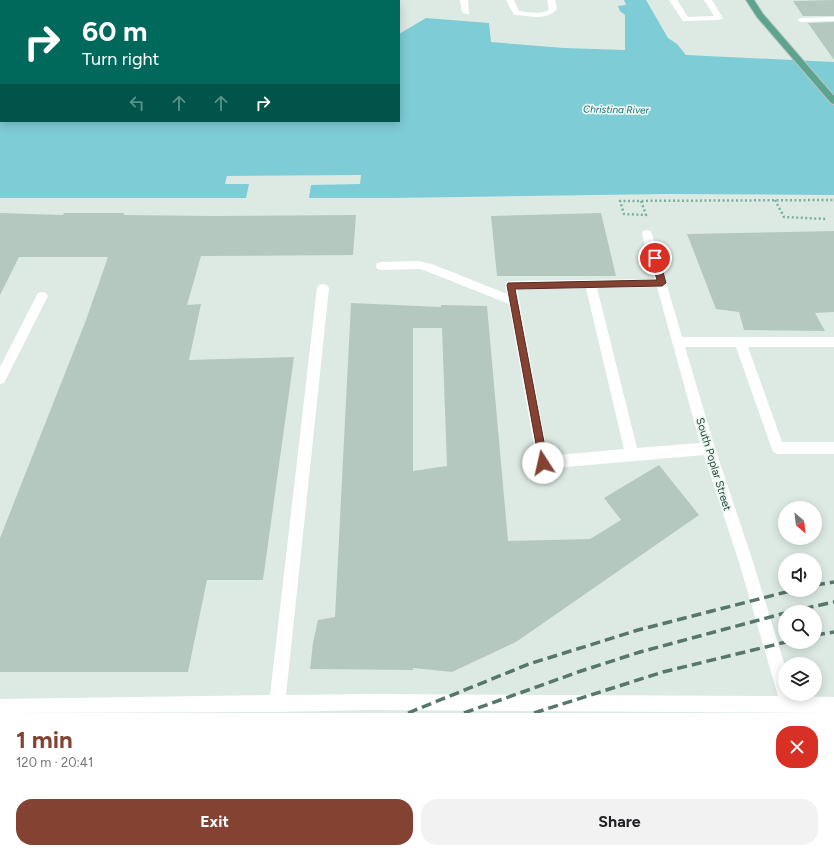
<!DOCTYPE html>
<html lang="en">
<head>
<meta charset="utf-8">
<style>
	:root { --surface:#fff; --page:#f2f2f2; --text:#202124; --muted:#757577; --accent:#844233 }
	body { margin:0; font-family:Figtree,sans-serif; background:var(--page); color:var(--text); height:100vh; display:flex; flex-direction:column; font-size:15px; white-space:nowrap }
	* { box-sizing:border-box; margin:0 }
	p { font-size:13px; color:var(--muted) }
	.icon { flex:none; width:22px; height:22px; fill:none; stroke:currentColor; stroke-width:2; stroke-linecap:round; stroke-linejoin:round }
	.map { position:relative; height:713px; overflow:hidden }
	.panel { display:flex; flex-direction:column; background:var(--surface); flex:1 }
	.panel>* { flex:none }
	.guide { position:absolute; left:0px; top:0px; width:400px; height:122px; box-shadow:0 2px 10px #0003; background:#00695c; color:#fff; overflow:hidden }
	.needle { width:26px; rotate:152deg }
	.controls { position:absolute; left:778px; top:501px; display:grid; gap:8px }
	.controls a { display:grid; place-items:center; width:44px; height:44px; border-radius:50%; background:var(--surface); box-shadow:0 2px 10px #0003; font-size:20px }
	.pin { position:absolute; display:grid; place-items:center; width:34px; height:34px; color:#fff; margin:-17px; border:2px solid #fff; border-radius:50%; box-shadow:0 1px 4px #0007 }
	.me { position:absolute; width:44px; margin:-22px; rotate:350deg; stroke-linejoin:round; filter:drop-shadow(0 0 3px #0008) }
	.turn { display:flex; align-items:center; gap:14px; height:84px; padding:0 16px; font-size:18px }
	.turn .icon { width:52px; height:52px; stroke-width:2.5 }
	.turn b { display:block; font-size:28px; line-height:34px }
	.lanes { display:flex; align-items:center; height:38px; padding:0 16px; background:#0003; justify-content:center; gap:20px; direction:ltr }
	.lanes .off { opacity:.35 }
	.round { display:grid; place-items:center; flex:none; width:42px; height:42px; border-radius:16px; background:var(--page) }
	.summary { display:flex; align-items:center; justify-content:space-between; height:68px; padding:0 16px }
	h1 { font-size:24px; font-weight:700; line-height:30px; color:var(--accent) }
	.button { display:flex; gap:8px; margin-top:auto; padding:8px 16px }
	.button a { flex:1; height:46px; border-radius:16px; background:var(--accent); color:#fff; font-size:16px; font-weight:700; line-height:46px; text-align:center }
	.button a+a { background:var(--page); color:var(--text) }
	.map>svg:first-child { display:block }
</style>
</head>
<body>
<div class="map">
<svg width="834" height="713" viewBox="0 0 834 713">
	<rect width="100%" height="100%" fill="#ddeae4"/>
	<path fill="#7eccd6" d="M624,0H646L668,38L677,44L686,55L834,62V195L667,194L391,198H0V25L1,121H399V34L426,18L489,23L491,42L564,48L625,50V15L620,11L618,6L626,5Z"/>
	<path fill="#ddeae4" d="M361,175L360,184L311,185L309,198H246L249,184H225L227,176Z"/>
	<g fill="#b5c8bf" fill-rule="evenodd">
		<path d="M834,0V16H803L793,1Z"/>
		<path d="M834,22V60L808,23Z"/>
		<path d="M0,213L63,215L64,213H124V215L211,216L356,215L353,255L201,256L187,305L201,304L189,360L294,357L263,580H207L188,672H0V538L86,320L108,257H19L0,295Z"/>
		<path d="M601,213L616,276H497L491,216Z"/>
		<path d="M834,231V312L815,313L825,331L744,330L739,312L716,309L687,234Z"/>
		<path d="M351,303L441,307V305L487,306L508,541L590,539L621,520L604,498L659,465L699,515L516,642L452,672L413,668V670L310,669L313,643L318,620L335,617ZM413,328H442L447,466L413,471Z"/>
	</g>
	<g fill="none" stroke-linecap="round" stroke-linejoin="round">
		<defs>
			<path id="major" d="M746,0H754L763,14L834,96V104L831,103L757,17Z"/>
		</defs>
		<use href="#major" stroke="#bbc4c2" stroke-width="2"/>
		<g stroke="#7ab19d" stroke-width="2.5" stroke-dasharray="2 2.5" stroke-linecap="butt">
			<path d="M775,200L784,217L827,219"/>
			<path d="M641,201L646,215L624,214L620,201L834,200"/>
		</g>
		<g fill="#fff" fill-rule="evenodd">
			<path d="M460,0H468L469,14H466L462,12Z"/>
			<path d="M506,0H514L519,11C528,12 542,16 549,9L547,0H555L557,9C547,21 530,16 517,15H514Z"/>
			<path d="M669,0H677L688,17L714,16L704,0H712L723,18L719,20L683,21Z"/>
			<path d="M834,17V21L801,22L797,20L801,18Z"/>
			<path d="M647,230L651,231L652,234L682,337H834V347H748L782,442H834V454H778L773,452L736,347H685L715,448L753,562L785,666V694H793L792,696L834,697V713L368,710L277,712L0,713V699L270,695L317,288L319,285L323,284L327,285L329,288L286,695L368,694L778,696L739,562L704,455L543,469L538,468L509,304L426,271L419,269L381,270L377,269L376,266L377,263L381,262L419,261L432,264L507,294L505,285L507,282L511,281L654,279L642,234L643,231ZM657,287L700,443L637,448L597,288ZM586,288L624,449L548,456L517,289Z"/>
			<path d="M42,292L46,293L48,296L4,383L0,384V367L38,293Z"/>
		</g>
		<use href="#major" fill="#5da48f" fill-rule="evenodd"/>
		<g stroke="#57776d" stroke-width="3.5" stroke-dasharray="10 5" stroke-linecap="butt">
			<path d="M815,585L834,582"/>
			<path d="M789,612L834,602"/>
			<path d="M815,635L834,632"/>
			<path d="M408,713L529,664L638,630L794,590"/>
			<path d="M464,713L581,671L640,652L785,613"/>
			<path d="M534,713L663,672L786,642"/>
		</g>
	</g>
	<path fill="#844233" stroke="#562b21" d="M655,255L659,258L666,283L662,286L515,289L548,463L547,466L543,468L540,466L507,285L508,283L657,280L651,258Z"/>
	<g text-anchor="middle" stroke-width="3.5" stroke-linejoin="round" paint-order="stroke">
		<g font-size="10" font-style="italic" fill="#136f7b" stroke="#edf7f2">
			<text transform="translate(616 109) rotate(1)" y="4">Christina River</text>
		</g>
		<g font-size="11" fill="#1d3b32" stroke="#edf7f2">
			<text transform="translate(714 464) rotate(73)" y="4">South Poplar Street</text>
		</g>
	</g>
</svg>
<div class="controls">
<a><svg class="needle" viewBox="-14 -14 28 28"><path d="M0-13l5 13h-10z" fill="#e53935"/><path d="M0 13l5-13h-10z" fill="#757577"/></svg></a>
<a><svg class="icon" aria-label="sound" viewBox="0 0 24 24"><path d="M4 9h4l5-4v14l-5-4H4zM17 9q2 3 0 6"/></svg></a>
<a><svg class="icon" aria-label="search" viewBox="0 0 24 24"><circle cx="10" cy="10" r="6"/><path d="M15 15l6 6"/></svg></a>
<a><svg class="icon" aria-label="layers" viewBox="0 0 24 24"><path d="M12 4l9 5-9 5-9-5zM3 14l9 5 9-5"/></svg></a>
</div>
<div class="pin" style="left:655px;top:258px;background:#d93025"><svg class="icon" aria-label="arrive" viewBox="0 0 24 24"><path d="M6 21V4h12l-3 4 3 4H6"/></svg></div>
<svg class="me" style="left:543px;top:463px" viewBox="-20 -20 40 40"><circle r="19" fill="#fff"/><path d="M0-13L10 11 0 6-10 11z" fill="#844233"/></svg>
<div class="guide">
<div class="turn"><svg class="icon" aria-label="right" viewBox="0 0 24 24"><path d="M7 20v-9h11M14 6l5 5-5 5"/></svg><div><b>60 m</b>Turn right</div></div>
<div class="lanes"><svg class="icon off" aria-label="left" viewBox="0 0 24 24"><path d="M17 20v-9H6M10 6l-5 5 5 5"/></svg><svg class="icon off" aria-label="ahead" viewBox="0 0 24 24"><path d="M12 20V5M6 11l6-6 6 6"/></svg><svg class="icon off" aria-label="ahead" viewBox="0 0 24 24"><path d="M12 20V5M6 11l6-6 6 6"/></svg><svg class="icon" aria-label="right" viewBox="0 0 24 24"><path d="M7 20v-9h11M14 6l5 5-5 5"/></svg></div>
</div>
</div>
<section class="panel">
<div class="summary"><div><h1>1 min</h1><p>120 m · 20:41</p></div><a class="round" style="background:#d93025;color:#fff"><svg class="icon" aria-label="close" viewBox="0 0 24 24"><path d="M6 6l12 12M18 6L6 18"/></svg></a></div>
<div class="button"><a>Exit</a><a>Share</a></div>
</section>
</body>
</html>
